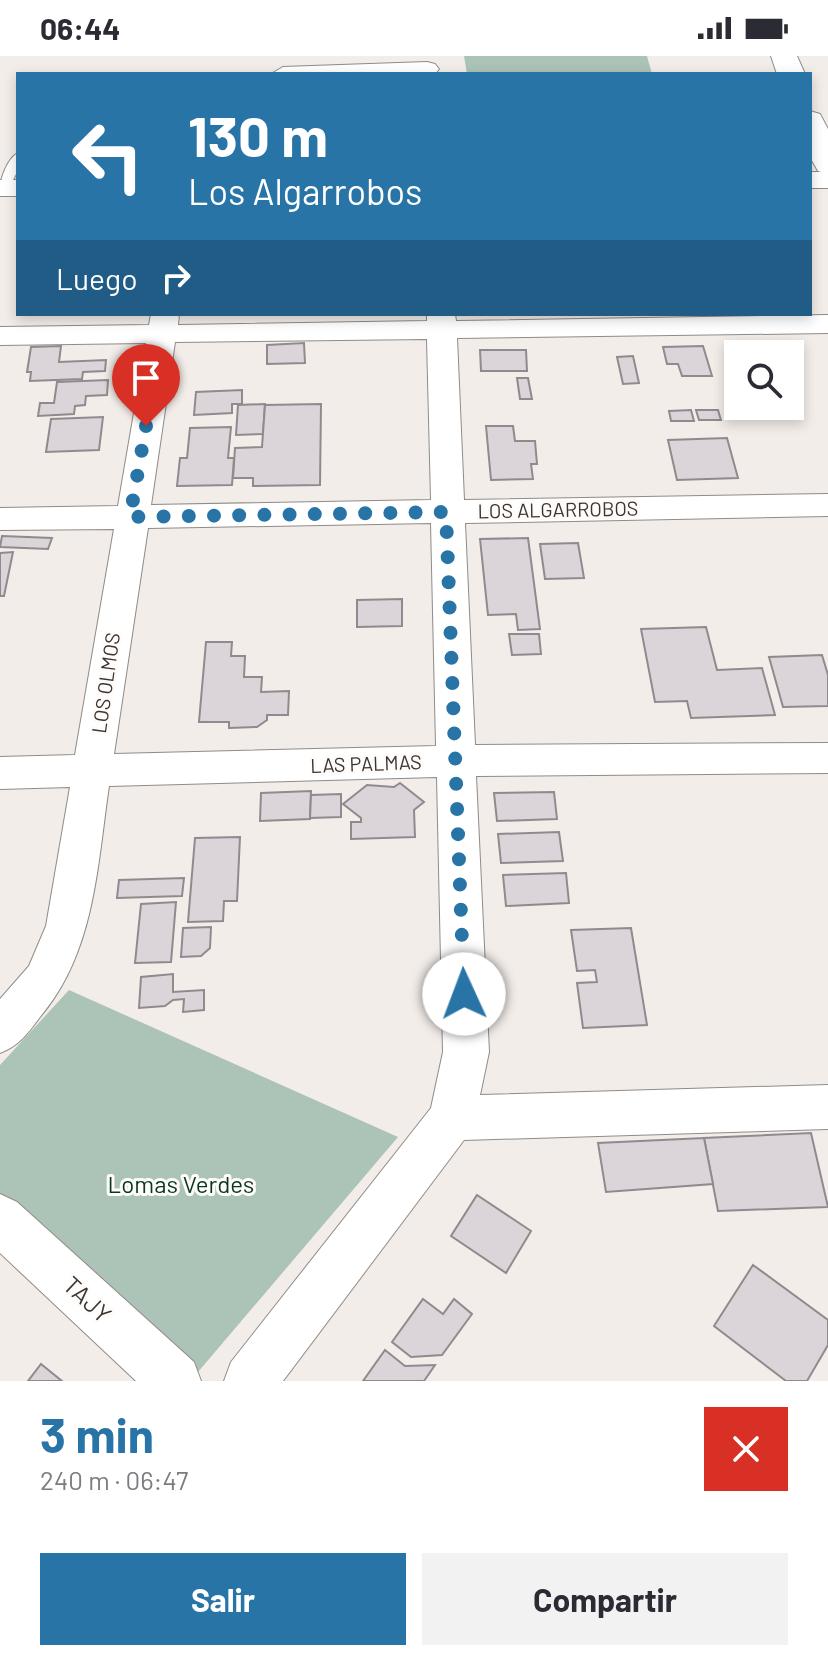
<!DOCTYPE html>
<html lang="es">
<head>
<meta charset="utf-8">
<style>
	:root { --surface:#fff; --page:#f2f2f3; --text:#2b2b33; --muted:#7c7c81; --accent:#2874a7 }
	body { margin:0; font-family:Barlow,sans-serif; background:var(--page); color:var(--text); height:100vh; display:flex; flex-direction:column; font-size:30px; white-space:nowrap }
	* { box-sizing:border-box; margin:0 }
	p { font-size:26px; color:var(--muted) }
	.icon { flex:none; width:44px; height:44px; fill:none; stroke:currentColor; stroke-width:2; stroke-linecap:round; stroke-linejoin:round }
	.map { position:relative; height:1325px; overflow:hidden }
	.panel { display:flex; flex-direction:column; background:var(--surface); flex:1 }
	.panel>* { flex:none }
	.banner { position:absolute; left:16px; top:16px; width:796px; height:244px; border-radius:0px; box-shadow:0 4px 12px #0003; background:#2874a7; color:#fff; overflow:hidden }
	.fabs { position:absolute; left:724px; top:284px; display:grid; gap:16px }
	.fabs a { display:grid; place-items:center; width:80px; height:80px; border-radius:0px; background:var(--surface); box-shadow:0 4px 12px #0003; font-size:40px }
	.pin { position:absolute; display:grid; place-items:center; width:68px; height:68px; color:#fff; margin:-82px -34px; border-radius:50% 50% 50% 0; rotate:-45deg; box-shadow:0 0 8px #0007 }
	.pin .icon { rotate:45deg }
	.me { position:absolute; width:88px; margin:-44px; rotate:358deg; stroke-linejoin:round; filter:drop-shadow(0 0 6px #0008) }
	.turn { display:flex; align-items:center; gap:28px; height:168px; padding:0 40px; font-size:36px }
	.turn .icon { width:104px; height:104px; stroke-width:2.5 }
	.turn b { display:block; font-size:56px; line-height:68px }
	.then { display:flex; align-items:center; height:76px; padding:0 40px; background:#0003; gap:16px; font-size:30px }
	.round { display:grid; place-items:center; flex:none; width:84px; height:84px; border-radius:0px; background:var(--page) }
	.head { display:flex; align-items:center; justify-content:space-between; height:136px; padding:0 40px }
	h1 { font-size:48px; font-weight:700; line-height:60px; color:var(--accent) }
	.action { display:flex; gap:16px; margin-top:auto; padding:16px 40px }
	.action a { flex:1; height:92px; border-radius:0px; background:var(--accent); color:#fff; font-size:32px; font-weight:700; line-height:92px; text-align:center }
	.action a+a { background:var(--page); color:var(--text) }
	.status { display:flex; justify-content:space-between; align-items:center; height:56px; padding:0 40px; background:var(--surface); direction:ltr }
	.status svg { height:22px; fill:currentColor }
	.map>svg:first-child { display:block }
</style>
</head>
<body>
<div class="status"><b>06:44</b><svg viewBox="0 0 49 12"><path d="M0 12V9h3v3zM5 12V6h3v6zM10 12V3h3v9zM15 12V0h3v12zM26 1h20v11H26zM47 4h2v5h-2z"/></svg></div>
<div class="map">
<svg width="828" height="1325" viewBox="0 0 828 1325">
	<rect width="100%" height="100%" fill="#f3ede9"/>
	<g fill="#acc3b7">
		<path d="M464,0H647L652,18H467Z"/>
		<path d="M69,934L398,1081L192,1323L0,1138V1009Z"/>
	</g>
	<g fill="#dbd5d9" stroke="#908a8e" stroke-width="2">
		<path d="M304,287L305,307L267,308V289Z"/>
		<path d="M760,287H785L789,298H763Z"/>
		<path d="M61,290L59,306L106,304L105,315L83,316L82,323L30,325L31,316H27L31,291Z"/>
		<path d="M703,290L712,320H682L678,308H667L663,291Z"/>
		<path d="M480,294H526L527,315H481Z"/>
		<path d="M633,300L639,327L623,328L617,301Z"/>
		<path d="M517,322H528L532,343H520Z"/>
		<path d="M108,324L107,339L86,340L85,349L75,350L74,358L38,360L40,347H54L57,326Z"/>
		<path d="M242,334V348H232V357L194,359L196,336Z"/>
		<path d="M265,348L263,378L236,379L238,349Z"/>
		<path d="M321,348L320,429L253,430V422H233L235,392L262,391L265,349Z"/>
		<path d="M691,354L694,365H671L669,355Z"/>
		<path d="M696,354H718L721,364H699Z"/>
		<path d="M103,361L99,394L46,396L51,363Z"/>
		<path d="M486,370H513L515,385H535L537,408H531L533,423L491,424Z"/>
		<path d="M231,371L228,402H234L232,429L177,430L180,402H187L190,372Z"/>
		<path d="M727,382L738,422L677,424L668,384Z"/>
		<path d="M2,480L52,482L48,493L0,491Z"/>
		<path d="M528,482L540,573L518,574L516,558L488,559L480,483Z"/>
		<path d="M578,487L584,522L545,523L540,488Z"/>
		<path d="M13,496L4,540H0V497Z"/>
		<path d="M402,543V570L357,571V544Z"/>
		<path d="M706,571L717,614L762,612L775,659L691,662L687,645L655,646L641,573Z"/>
		<path d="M509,578H539L541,598L512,599Z"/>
		<path d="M206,586H232L231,600H245L244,621H262L261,636L289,635L288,659H267V664L257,671L229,672V666H199Z"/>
		<path d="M822,599L828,619V650L783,651L769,601Z"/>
		<path d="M400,727L424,746L414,754L415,781L351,783V766H361V762L343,748L367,729L394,731Z"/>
		<path d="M311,735L310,763L260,765L261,737Z"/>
		<path d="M554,736L557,763L497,765L494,737Z"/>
		<path d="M341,738V761L310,762L311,739Z"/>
		<path d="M559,776L563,805L501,807L498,778Z"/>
		<path d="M240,781L237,845H224L223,865L188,866L195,782Z"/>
		<path d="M566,817L569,847L506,850L503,819Z"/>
		<path d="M184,822L182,840L117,842L119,824Z"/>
		<path d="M176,846L171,906L135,907L141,848Z"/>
		<path d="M211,871L210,892L201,900L181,901L183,872Z"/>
		<path d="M631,872L647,969L583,972L577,927L597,926L595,914L577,915L571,874Z"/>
		<path d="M173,918V936L204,934V954L183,956L184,943L173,944L165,950L139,952L141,921Z"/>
		<path d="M811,1077L828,1151L718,1155L704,1082Z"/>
		<path d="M704,1082L713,1128L606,1136L598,1087Z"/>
		<path d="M477,1139L531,1175L506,1217L451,1180Z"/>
		<path d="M753,1209L828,1264V1289L807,1325H786L714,1270Z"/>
		<path d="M423,1243L443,1258L454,1243L472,1258L442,1299L411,1301L392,1286Z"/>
		<path d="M385,1294L405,1310L435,1309L424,1325H363Z"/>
		<path d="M41,1308L62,1325H28Z"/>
	</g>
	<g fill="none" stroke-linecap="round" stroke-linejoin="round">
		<defs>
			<path id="service" d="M18,97V114L9,132L0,135C0,123 7,103 18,97Z"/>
			<g id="minor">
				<path d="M427,6L435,8L439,13L435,18H271L283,11Z"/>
				<rect x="810" y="116" width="18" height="16"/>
				<rect x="0" y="124" width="18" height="16"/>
				<path d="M151,258H179L178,269L427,265V258H455L456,265L828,259V277L457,282L464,444L828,438V460L465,467L475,689L828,687V717L476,720L489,996L480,1039L828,1029V1073L464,1084L283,1325H224L231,1306L431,1052L443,996L437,721L109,730C97,811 95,896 40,961C28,977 19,990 0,997V943L29,910L46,870L70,731L0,733V701L75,699L114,473L0,474V452L118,450L146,287L0,289V271L149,269ZM427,283L431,444L151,449L175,286ZM431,467L436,690L114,698L148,472Z"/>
				<path d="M0,1138L17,1146L194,1306L201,1325H136L0,1197Z"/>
			</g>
			<g id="tertiary">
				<path d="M771,0H797L805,18H777Z"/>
				<path d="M810,55L820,58L828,73V118L818,115L810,101Z"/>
			</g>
		</defs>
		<use href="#service" stroke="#908b87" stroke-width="2"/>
		<use href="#minor" stroke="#908b87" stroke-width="2"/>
		<use href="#tertiary" stroke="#908b87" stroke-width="2"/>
		<use href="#service" fill="#fff" fill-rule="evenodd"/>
		<use href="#minor" fill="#fff" fill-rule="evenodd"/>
		<use href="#tertiary" fill="#fff" fill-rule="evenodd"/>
	</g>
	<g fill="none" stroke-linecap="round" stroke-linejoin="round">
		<path stroke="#2874a7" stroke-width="14" stroke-dasharray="0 25.2" d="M146,370L130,461L446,456L464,938"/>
	</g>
	<g text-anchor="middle" stroke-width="6" stroke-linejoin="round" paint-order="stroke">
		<g font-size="20" fill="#383534" stroke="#fffbf8">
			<text transform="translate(558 454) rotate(-1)" y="7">LOS ALGARROBOS</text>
			<text transform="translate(106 627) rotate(-82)" y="7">LOS OLMOS</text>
			<text transform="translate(366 708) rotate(-2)" y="7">LAS PALMAS</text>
		</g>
		<g font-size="24" fill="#073826" stroke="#fffbf8">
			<text x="181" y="1137">Lomas Verdes</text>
		</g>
		<g font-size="24" fill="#383534" stroke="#fffbf8">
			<text transform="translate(87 1244) rotate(43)" y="8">TAJY</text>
		</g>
	</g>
</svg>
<div class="fabs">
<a><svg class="icon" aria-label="search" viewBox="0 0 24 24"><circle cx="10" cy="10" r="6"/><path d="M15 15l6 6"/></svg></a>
</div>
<div class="pin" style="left:146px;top:370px;background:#d93025"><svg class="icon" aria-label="arrive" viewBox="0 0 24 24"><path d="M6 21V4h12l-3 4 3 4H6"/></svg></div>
<svg class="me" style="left:464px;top:938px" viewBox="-20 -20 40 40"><circle r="19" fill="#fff"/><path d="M0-13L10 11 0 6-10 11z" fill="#2874a7"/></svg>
<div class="banner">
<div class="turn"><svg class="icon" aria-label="left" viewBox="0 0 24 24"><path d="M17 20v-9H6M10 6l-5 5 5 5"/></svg><div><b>130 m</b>Los Algarrobos</div></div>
<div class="then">Luego<svg class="icon" aria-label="right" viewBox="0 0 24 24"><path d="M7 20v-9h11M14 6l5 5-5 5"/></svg></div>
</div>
</div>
<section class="panel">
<div class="head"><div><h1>3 min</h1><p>240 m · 06:47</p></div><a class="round" style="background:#d93025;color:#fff"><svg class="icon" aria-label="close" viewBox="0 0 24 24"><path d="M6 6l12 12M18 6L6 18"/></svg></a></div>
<div class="action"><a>Salir</a><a>Compartir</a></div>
</section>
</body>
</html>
